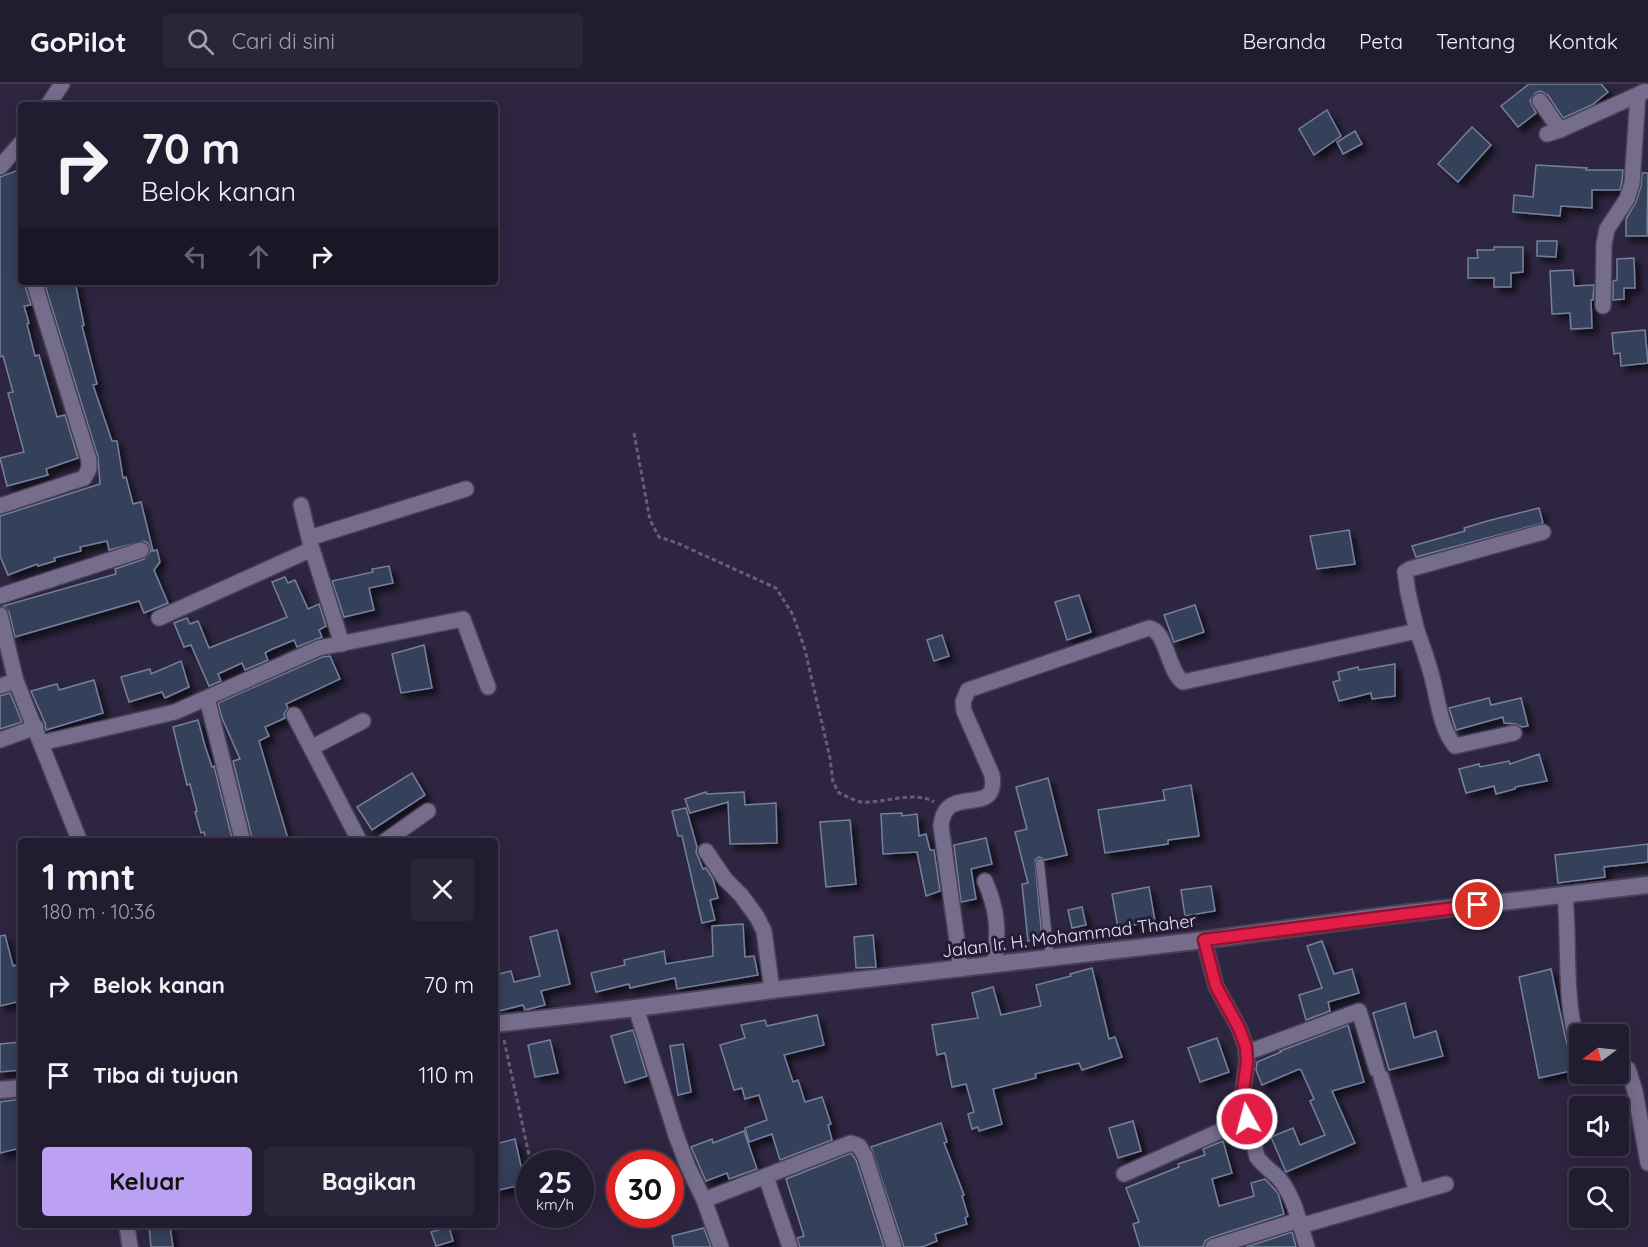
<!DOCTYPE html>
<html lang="id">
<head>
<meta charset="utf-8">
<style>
	:root { --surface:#221c30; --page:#2a2538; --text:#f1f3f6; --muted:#a2a1ab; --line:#3f3a4c; --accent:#bca0f2 }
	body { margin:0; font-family:Quicksand,sans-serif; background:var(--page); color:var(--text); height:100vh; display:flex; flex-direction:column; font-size:22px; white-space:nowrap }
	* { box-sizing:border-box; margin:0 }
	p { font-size:20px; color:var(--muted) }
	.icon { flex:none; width:33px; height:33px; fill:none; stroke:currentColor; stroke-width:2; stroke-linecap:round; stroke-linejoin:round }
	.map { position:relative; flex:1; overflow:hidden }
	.panel { position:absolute; left:18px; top:754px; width:480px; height:390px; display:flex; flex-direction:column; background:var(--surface); border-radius:6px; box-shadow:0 3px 15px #0003,0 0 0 2px var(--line) }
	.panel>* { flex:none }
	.top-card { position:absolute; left:18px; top:18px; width:480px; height:183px; border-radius:6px; box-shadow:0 3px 15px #0003,0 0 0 2px var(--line); background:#221c30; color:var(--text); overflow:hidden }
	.needle { width:39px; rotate:255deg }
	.fabs { position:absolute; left:1569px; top:940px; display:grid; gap:12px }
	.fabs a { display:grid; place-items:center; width:60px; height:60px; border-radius:6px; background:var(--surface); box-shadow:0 3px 15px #0003,0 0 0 2px var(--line); font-size:30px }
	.speed { position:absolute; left:516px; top:1066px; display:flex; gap:12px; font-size:30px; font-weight:700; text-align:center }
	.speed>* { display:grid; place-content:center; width:78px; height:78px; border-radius:50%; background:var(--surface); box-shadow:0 3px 15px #0003,0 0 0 2px var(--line); line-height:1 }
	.speed small { font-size:15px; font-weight:400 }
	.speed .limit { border:9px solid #d22; background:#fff; color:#111 }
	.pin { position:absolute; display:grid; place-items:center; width:51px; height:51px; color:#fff; margin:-26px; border:3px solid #fff; border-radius:50%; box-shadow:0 2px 6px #0007 }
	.me { position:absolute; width:66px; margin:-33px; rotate:353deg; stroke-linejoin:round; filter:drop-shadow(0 0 4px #0008) }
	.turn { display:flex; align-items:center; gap:21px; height:126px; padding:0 24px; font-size:27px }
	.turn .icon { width:78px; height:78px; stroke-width:2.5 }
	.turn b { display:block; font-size:42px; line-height:51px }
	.lanes { display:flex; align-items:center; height:57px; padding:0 24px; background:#0003; justify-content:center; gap:30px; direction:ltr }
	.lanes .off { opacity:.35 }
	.round { display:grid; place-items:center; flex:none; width:63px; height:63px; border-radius:6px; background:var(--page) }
	.headline { display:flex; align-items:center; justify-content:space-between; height:102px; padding:0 24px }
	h1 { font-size:36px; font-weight:700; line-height:45px }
	.action { display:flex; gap:12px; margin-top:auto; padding:12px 24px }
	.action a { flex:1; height:69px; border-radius:6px; background:var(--accent); color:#111; font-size:24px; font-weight:700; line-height:69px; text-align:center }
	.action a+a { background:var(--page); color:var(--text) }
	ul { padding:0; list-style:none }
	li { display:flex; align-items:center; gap:18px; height:90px; padding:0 24px }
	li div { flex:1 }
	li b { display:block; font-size:22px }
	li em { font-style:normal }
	header { display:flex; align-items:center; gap:36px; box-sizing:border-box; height:84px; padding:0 30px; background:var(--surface); border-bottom:2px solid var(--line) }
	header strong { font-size:28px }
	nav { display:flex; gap:33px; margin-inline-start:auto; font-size:21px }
	.search { width:420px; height:54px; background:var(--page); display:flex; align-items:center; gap:15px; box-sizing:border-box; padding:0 21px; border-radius:6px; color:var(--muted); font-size:22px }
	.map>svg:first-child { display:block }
</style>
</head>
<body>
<header>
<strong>GoPilot</strong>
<div class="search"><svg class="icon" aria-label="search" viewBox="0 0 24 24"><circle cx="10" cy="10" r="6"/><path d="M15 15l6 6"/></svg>Cari di sini</div>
<nav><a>Beranda</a><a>Peta</a><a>Tentang</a><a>Kontak</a></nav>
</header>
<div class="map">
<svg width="1648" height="1163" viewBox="0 0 1648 1163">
	<defs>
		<filter id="shadow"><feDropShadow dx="5.5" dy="5.5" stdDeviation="3" flood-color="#0009"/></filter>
	</defs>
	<rect width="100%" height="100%" fill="#2e2640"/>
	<g fill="#35405a" stroke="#74809d" stroke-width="1.5" filter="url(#shadow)">
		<path d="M1529,0H1601L1608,8L1592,21L1563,34L1548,11L1540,7L1535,9L1530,17L1536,29L1518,43L1501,22Z"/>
		<path d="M1327,26L1341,52L1314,71L1299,45Z"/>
		<path d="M1472,43L1491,61L1458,98L1438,80Z"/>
		<path d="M1355,47L1362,60L1343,70L1337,58Z"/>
		<path d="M1536,81L1587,84L1586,86H1623L1622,97L1620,106H1592V124L1561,122L1560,132L1513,128L1514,111L1533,113Z"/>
		<path d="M21,85V198H24L31,221L24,222L29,239L27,240L35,272L39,271L57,333L65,331L78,374L46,385L48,391L7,402L0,374L24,368L8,309L13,308L3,272L0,273V93Z"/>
		<path d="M1642,89H1648L1647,152H1626V135L1636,118L1641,102Z"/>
		<path d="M1537,157H1557L1556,173L1537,172Z"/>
		<path d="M1494,163H1523V188L1511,189V203H1494V194H1468V174H1478L1477,166H1494Z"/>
		<path d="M1634,174L1635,204H1624V215L1613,216V197L1617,196V175Z"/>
		<path d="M1573,186L1574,202L1594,201L1593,216H1591L1592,244L1571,245L1570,229L1552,230L1550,187Z"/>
		<path d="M44,198H75L84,241L82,242L97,300L93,301L112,357H117L123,394L126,393L133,420L141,418L153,467L157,466L160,478L154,486L168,519L144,529L139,517L15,553L9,528L3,522L116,490L115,485L144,475L151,467L148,459L144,457L109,466L107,457L80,463L81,467L54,474L55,477L38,482L37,480L8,491L0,472V432L100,400L98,373Z"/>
		<path d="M1645,246L1648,279L1621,282L1620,269L1614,270L1612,249Z"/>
		<path d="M1539,424L1543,439L1416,473L1412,462L1465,447L1464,444L1491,436Z"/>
		<path d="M1349,446L1355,480L1317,485L1310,452Z"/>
		<path d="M389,482L393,499L369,504L374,526L344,533L332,497L373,488L372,485Z"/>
		<path d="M285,493L288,499L295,496L308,525L319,520L326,542L319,546L322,553L297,563L294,556L270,566L265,569L268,576L245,586L242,579L218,590L221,597L209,602L191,561L184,563L174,539L187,534L190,540L198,537L209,564L287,533L272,498Z"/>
		<path d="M1079,511L1091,548L1067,556L1055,518Z"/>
		<path d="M1195,521L1204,548L1174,558L1164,531Z"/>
		<path d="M942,551L949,572L934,577L927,556Z"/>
		<path d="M424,561L432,604L401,609L392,570Z"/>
		<path d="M330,572L340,595L286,620L288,624L284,630L285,634L265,643L269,652L259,657L289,758H253L233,677L240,675L222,634L218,619L322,573Z"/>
		<path d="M181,577L189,603L165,614L162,608L129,618L121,593L150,585L151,590Z"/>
		<path d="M1395,580V612L1372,615L1371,609L1339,617L1333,598L1340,596L1338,588L1358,583L1359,586Z"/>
		<path d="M94,596L103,629L46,646L45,639L31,607L57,600L59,606Z"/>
		<path d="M10,609L22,638L0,645V612Z"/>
		<path d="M1489,614L1491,621L1521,614L1528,642L1522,643L1516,640L1504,639L1503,633L1456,646L1449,624Z"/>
		<path d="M198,636L205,662L212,683L214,682L233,758H207L204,748L201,749L195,728L197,727L190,700L187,701L173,643Z"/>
		<path d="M1539,670L1547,697L1515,703V705L1496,710L1494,702L1466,709L1459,685L1479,680L1480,683L1509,677L1510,680Z"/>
		<path d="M412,689L425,711L372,746L357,723Z"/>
		<path d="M1048,694L1067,771L1045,776L1039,773L1035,776L1042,855L1028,857L1022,800L1028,799L1015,748L1027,745L1016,703Z"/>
		<path d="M1191,701L1199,752L1168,756V760L1105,769L1098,726L1165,716L1163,706Z"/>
		<path d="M706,708L707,710L744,708L745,721L776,719L777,759L730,760L728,718L690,729L685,715Z"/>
		<path d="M686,724L697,763L696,768L703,785L706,784L713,795L718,814L710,816L715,836L702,839L682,752H678L672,727Z"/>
		<path d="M902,729V732L917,730L919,752L926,750L930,766H934L940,807L926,812L917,768L883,770L881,730Z"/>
		<path d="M850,736L856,800L826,803L820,738Z"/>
		<path d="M986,754L992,780L971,785L976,815L961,818L954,761Z"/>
		<path d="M1648,760V778L1604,783L1605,793L1558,799L1555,771Z"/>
		<path d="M1211,802L1215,827L1185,832L1181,806Z"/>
		<path d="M1149,803L1155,837L1118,844L1112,810Z"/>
		<path d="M1082,823L1086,841L1072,844L1068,826Z"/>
		<path d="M743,840L745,873L754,872L758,891L677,905L675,894L630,904L629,900L596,908L591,889L625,881L624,876L664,867L666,880L713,872L712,842Z"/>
		<path d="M557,846L570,900L541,907L545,921L525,926L523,921L499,927L495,909V891L511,887L514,898L540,892L530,853Z"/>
		<path d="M5,851L13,882L21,880V917L0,922V852Z"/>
		<path d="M873,851L876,883L856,884L854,853Z"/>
		<path d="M1322,857L1334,890L1352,885L1359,909L1328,918L1330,927L1306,936L1299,911L1322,904L1307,862Z"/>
		<path d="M1092,884L1109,955L1115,953L1122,973L1082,986L1079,979L1035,990L1036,994L993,1005L1002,1040L979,1047L978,1043L972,1045L968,1030L974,1028L966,1000L952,1003L945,969L937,971L932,941L978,934L972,909L993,903L1001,931L1041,922L1036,901L1071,892L1070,890Z"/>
		<path d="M1551,885L1565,952L1575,986L1539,994L1519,893Z"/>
		<path d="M1405,919L1414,954L1436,947L1443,972L1389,986L1373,929Z"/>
		<path d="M817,931L824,961L784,971L793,998L798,996L805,1018L822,1013L831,1040L828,1041L832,1056L780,1076L772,1050L749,1058L745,1044L767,1036L759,1011L745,1015L742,1004L734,1006L720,961L745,954L741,941L765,936L767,942Z"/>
		<path d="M1348,941L1364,998L1332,1007L1355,1059L1286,1088L1271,1053L1293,1044L1300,1061L1325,1051L1310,1017L1314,1015L1301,986L1299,985L1262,1001L1256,986L1257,978L1281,968L1280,967Z"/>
		<path d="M633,946L647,992L625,999L611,952Z"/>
		<path d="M1217,954L1229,988L1200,998L1188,964Z"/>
		<path d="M550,956L558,989L535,993L528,961Z"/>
		<path d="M21,958V986L0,988V960Z"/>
		<path d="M683,960L691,1008L678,1011L670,962Z"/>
		<path d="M21,1015V1064L0,1069V1018Z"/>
		<path d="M1133,1037L1141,1067L1118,1074L1109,1044Z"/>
		<path d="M941,1039L947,1058L944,1059L964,1111L962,1112L968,1132L965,1134L967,1140L935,1150L937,1157L922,1163H904L871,1063Z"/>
		<path d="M744,1047L757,1085L729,1095L727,1089L706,1097L691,1063L712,1055L713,1059Z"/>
		<path d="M515,1055L525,1100L495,1107V1060Z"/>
		<path d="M1223,1057L1232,1089L1212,1095L1219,1122L1254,1112L1251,1099L1265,1095L1278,1109L1284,1130L1210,1154L1205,1157L1203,1163H1140L1133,1140L1139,1138L1126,1104L1179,1083L1178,1080L1205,1071L1203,1065Z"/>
		<path d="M851,1069L856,1076L884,1163H800L797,1154L804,1152L786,1095Z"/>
		<path d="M149,1142H170L173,1163H151Z"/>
		<path d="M449,1143L453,1157L436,1162L431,1148Z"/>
		<path d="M704,1144L711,1163H674L672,1152Z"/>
		<path d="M1292,1148L1296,1163H1246Z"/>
	</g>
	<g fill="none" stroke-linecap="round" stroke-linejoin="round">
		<defs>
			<path id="service" d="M1040,779L1050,874"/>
			<g id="minor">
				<path d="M1540,17L1560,46L1547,50"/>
				<path d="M48,21L62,0"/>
				<path d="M1560,46L1648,6"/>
				<path d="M0,83L21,59"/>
				<path d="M1603,222L1604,160L1607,145L1627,115L1632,99L1638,11"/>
				<path d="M301,421L311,462"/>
				<path d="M0,422L84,394L89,385V376L34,198"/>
				<path d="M309,454L466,405"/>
				<path d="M0,512L141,466"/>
				<path d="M0,531L16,597L80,758"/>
				<path d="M159,534L312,465L342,560"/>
				<path d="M1417,547L1408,509L1405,488L1410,485L1543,448"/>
				<path d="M0,602L16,597"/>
				<path d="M207,614L243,758"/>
				<path d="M294,631L360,758"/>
				<path d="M0,656L36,643"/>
				<path d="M41,659L175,628L319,564L463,535L488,603"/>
				<path d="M311,664L363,637"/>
				<path d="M384,758L428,727"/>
				<path d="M706,767L725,795L741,811L757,833L764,847L772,906"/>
				<path d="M985,797C998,827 999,848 994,880"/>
				<path d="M1565,811C1570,866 1563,916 1580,970"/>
				<path d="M1204,856L1216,902L1239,944L1246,963L1247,978L1242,1014L1257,1073C1264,1083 1274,1088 1281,1097C1295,1115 1300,1141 1307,1163"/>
				<path d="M961,885L941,742C945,697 999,736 992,691L964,627L963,618L968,606L1149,544C1167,547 1167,586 1183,598L1417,547C1423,563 1428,578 1432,593C1438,615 1440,644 1455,662L1514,649"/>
				<path d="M636,924L676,1051L688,1083L704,1116L721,1163"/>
				<path d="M1246,969L1359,927L1377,986"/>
				<path d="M1618,979L1628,985L1635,1007L1648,1079"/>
				<path d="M1381,993L1417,1108"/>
				<path d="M1124,1090L1247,1035"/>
				<path d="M766,1093L790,1163"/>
				<path d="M704,1116L851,1059L859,1062L865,1072L894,1163"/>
				<path d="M127,1142L130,1163"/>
				<path d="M1300,1142L1446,1100"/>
				<path d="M1213,1163L1299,1136"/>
			</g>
			<g id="secondary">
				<path d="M495,940L636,924L772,906L1204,856L1391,831L1648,801"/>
				<path d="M0,1006L21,1004"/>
			</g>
		</defs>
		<use href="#service" stroke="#484157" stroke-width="10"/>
		<use href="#minor" stroke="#484157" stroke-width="18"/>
		<use href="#secondary" stroke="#484157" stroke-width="20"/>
		<g stroke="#665f77" stroke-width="3" stroke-dasharray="4.5 3" stroke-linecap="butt">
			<path d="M634,349L650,436L659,453L677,459L776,504L793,531L805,566L830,674L833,698L839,709C846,712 853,716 861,718C882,720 915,706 934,718"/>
			<path d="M504,956L531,1080"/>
		</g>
		<use href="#service" stroke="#766d8c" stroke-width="8"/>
		<use href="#minor" stroke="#766d8c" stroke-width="15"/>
		<use href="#secondary" stroke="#766d8c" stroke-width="16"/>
	</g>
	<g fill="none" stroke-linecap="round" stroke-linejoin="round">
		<defs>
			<path id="route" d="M1247,1035L1242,1014L1247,978L1246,963L1239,944L1216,902L1204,856L1478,821"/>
		</defs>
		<use href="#route" stroke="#92132f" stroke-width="15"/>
		<use href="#route" stroke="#e11d48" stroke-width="10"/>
	</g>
	<g text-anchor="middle" stroke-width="6" stroke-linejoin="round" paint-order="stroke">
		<g font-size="18" fill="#e5e1f2" stroke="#241c35">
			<text transform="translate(1069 852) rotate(-7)" y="6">Jalan Ir. H. Mohammad Thaher</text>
		</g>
	</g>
</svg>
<div class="fabs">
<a><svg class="needle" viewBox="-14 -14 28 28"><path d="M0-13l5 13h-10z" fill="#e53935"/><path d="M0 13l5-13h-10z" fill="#a2a1ab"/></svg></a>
<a><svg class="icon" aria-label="sound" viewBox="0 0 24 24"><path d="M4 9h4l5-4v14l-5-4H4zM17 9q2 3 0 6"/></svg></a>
<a><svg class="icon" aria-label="search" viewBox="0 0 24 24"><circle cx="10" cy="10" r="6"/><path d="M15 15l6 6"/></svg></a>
</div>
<div class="speed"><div>25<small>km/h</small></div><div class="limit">30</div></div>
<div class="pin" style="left:1478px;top:821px;background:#d93025"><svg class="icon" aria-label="arrive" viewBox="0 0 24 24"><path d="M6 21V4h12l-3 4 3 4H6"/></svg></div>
<svg class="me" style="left:1247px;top:1035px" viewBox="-20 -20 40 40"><circle r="17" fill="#e11d48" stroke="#fff" stroke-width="3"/><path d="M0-11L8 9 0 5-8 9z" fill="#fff"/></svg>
<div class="top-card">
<div class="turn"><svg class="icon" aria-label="right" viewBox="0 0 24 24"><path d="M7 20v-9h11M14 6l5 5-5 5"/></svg><div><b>70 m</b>Belok kanan</div></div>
<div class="lanes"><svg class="icon off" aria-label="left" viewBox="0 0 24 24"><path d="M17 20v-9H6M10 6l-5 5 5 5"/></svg><svg class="icon off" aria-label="ahead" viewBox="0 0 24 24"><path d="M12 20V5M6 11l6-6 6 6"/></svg><svg class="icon" aria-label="right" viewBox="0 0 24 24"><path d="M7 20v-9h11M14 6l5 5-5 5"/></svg></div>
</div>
<section class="panel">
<div class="headline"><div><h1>1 mnt</h1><p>180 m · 10:36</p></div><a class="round"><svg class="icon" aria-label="close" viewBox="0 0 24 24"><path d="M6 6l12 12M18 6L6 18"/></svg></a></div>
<ul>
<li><svg class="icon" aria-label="right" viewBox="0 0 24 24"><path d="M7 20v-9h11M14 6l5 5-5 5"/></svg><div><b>Belok kanan</b></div><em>70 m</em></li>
<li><svg class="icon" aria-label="arrive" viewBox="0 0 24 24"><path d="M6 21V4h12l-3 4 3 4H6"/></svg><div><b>Tiba di tujuan</b></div><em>110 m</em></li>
</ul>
<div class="action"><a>Keluar</a><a>Bagikan</a></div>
</section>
</div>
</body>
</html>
